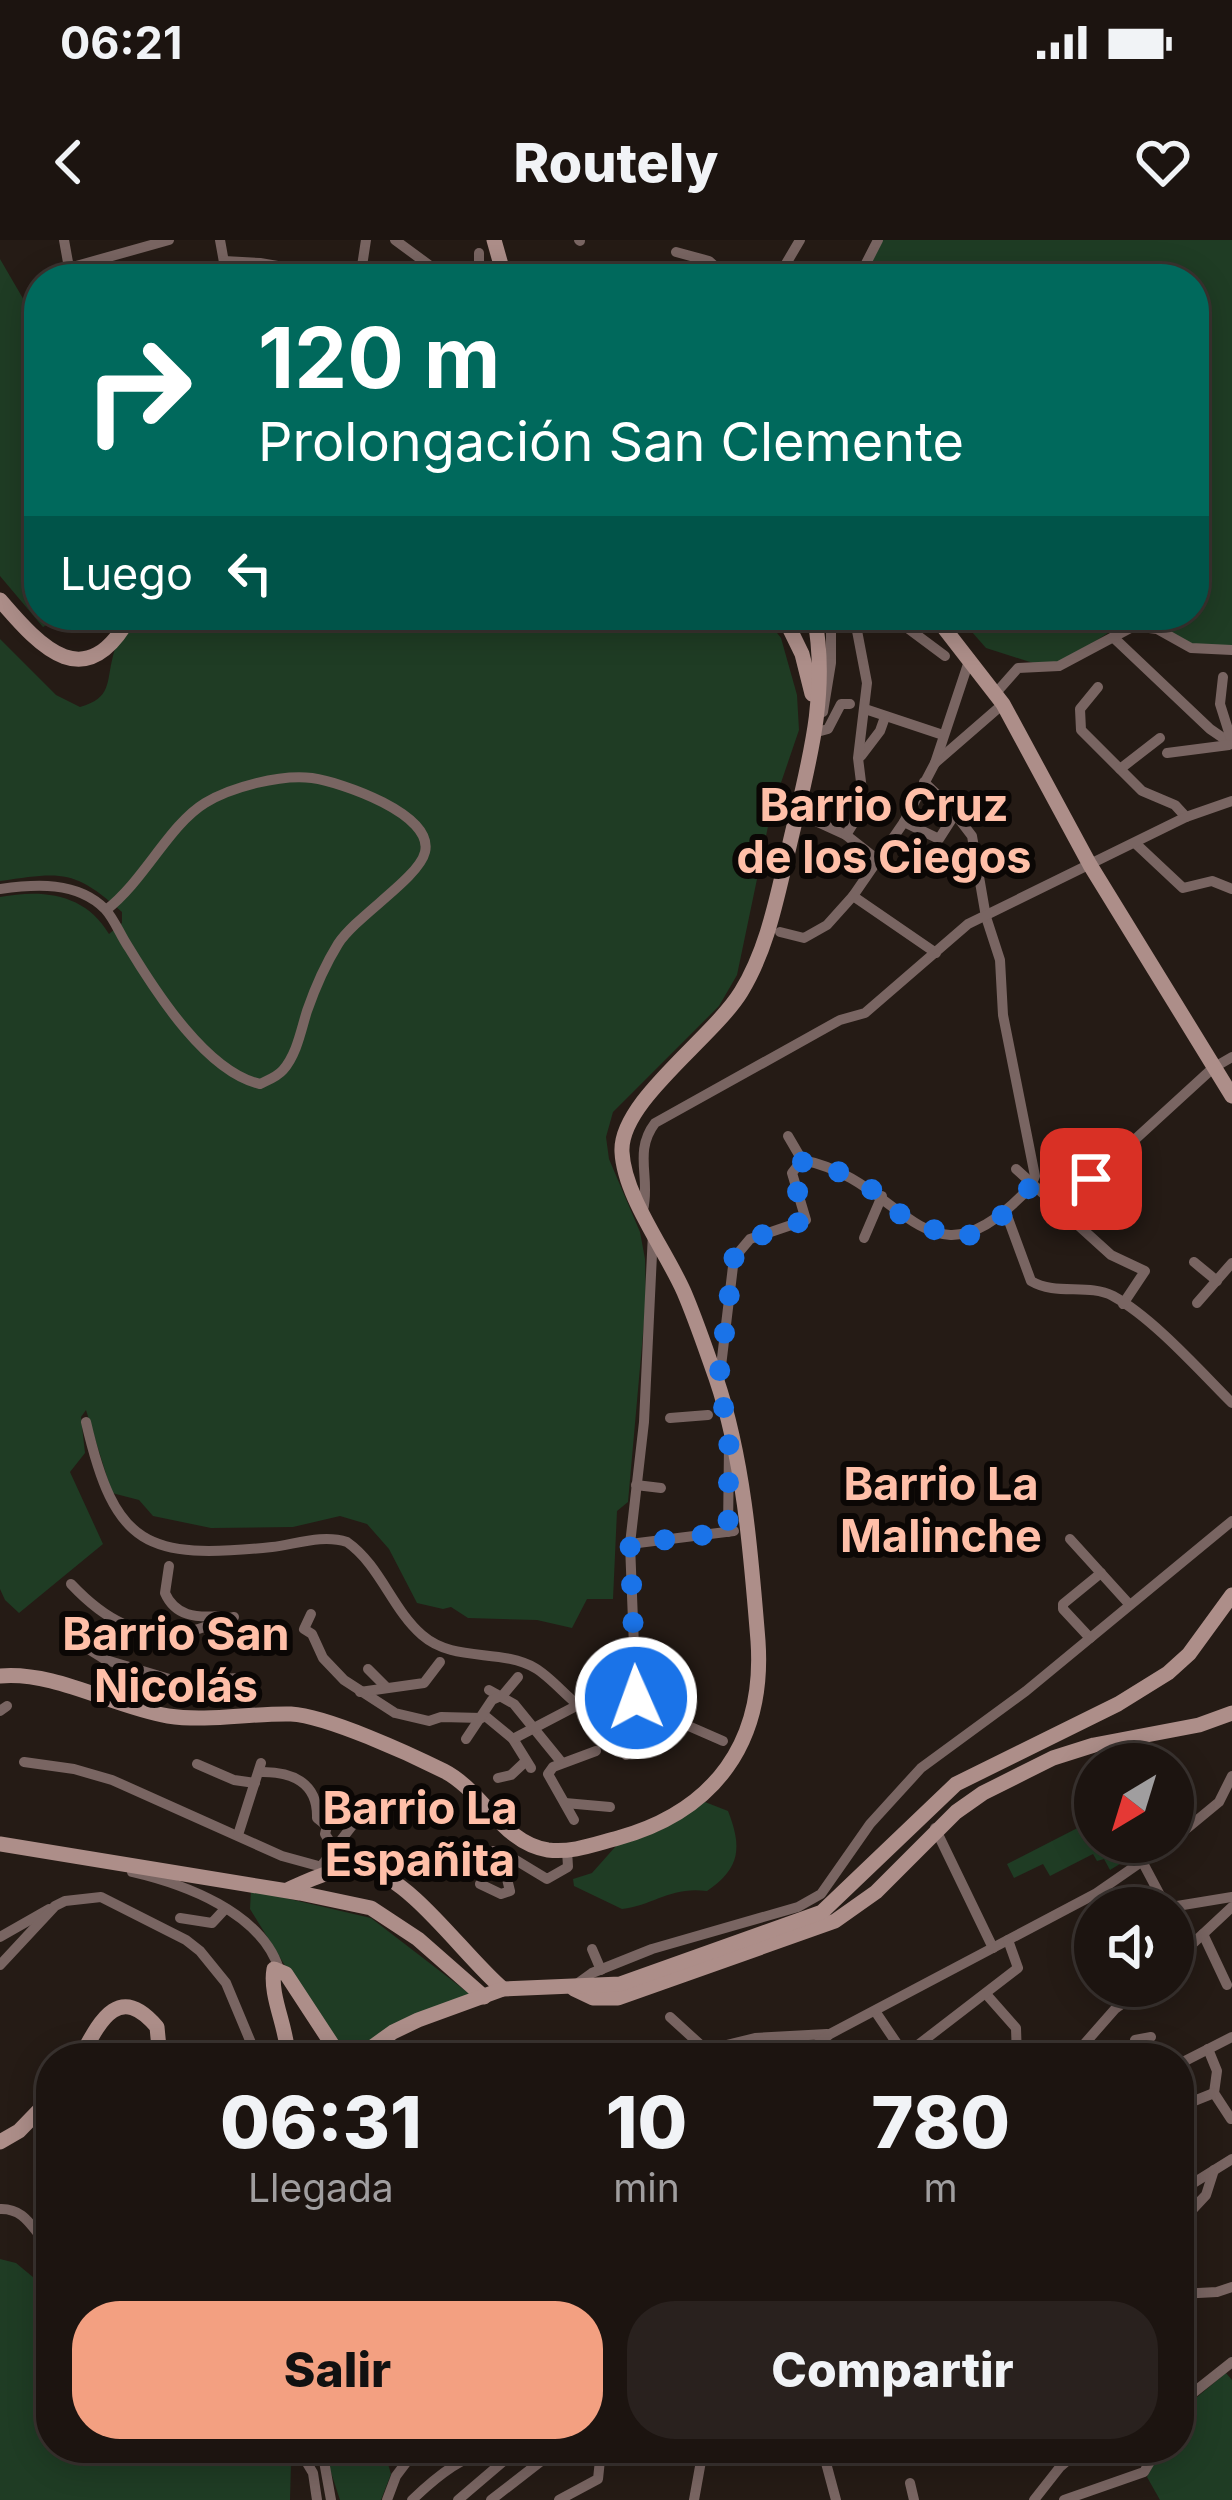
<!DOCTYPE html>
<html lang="es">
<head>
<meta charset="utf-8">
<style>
	:root { --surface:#1c1410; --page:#29211e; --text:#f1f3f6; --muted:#a09e9f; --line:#3a3330; --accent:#f3a081 }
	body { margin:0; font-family:Inter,sans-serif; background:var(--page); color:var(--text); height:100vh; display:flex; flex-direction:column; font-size:45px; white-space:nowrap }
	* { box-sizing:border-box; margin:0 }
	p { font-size:39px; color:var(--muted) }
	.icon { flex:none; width:66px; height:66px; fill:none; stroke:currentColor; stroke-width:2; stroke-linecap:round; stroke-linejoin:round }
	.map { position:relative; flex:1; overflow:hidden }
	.panel { position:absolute; left:36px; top:1803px; width:1158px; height:420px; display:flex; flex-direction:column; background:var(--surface); border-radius:48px; box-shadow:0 6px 30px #0003,0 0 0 3px var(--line) }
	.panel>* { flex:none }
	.top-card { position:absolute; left:24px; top:24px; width:1185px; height:366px; border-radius:48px; box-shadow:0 6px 30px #0003,0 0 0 3px var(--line); background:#00695c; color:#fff; overflow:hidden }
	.needle { width:78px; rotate:218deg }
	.tools { position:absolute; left:1074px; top:1503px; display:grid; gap:24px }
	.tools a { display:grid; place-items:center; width:120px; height:120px; border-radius:50%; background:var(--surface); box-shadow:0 6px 30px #0003,0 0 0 3px var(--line); font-size:60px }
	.pin { position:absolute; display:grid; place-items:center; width:102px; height:102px; color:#fff; margin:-51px; border-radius:24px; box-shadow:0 6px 18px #0006 }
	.me { position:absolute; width:132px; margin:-66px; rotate:358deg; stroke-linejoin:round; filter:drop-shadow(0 0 9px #0008) }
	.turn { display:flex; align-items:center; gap:42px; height:252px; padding:0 36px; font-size:54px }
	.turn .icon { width:156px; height:156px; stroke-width:2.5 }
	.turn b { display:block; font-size:84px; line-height:102px }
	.then { display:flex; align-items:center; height:114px; padding:0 36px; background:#0003; gap:24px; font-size:45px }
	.eta { display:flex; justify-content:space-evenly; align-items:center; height:204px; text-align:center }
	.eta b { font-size:72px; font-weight:800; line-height:84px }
	.cta { display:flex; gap:24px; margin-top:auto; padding:24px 36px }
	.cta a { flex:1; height:138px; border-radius:48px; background:var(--accent); color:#111; font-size:48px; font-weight:800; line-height:138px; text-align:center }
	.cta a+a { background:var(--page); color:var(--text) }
	.status { display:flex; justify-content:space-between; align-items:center; height:84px; padding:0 60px; background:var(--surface); direction:ltr }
	.status svg { height:33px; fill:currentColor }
	header { display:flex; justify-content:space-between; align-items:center; height:156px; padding:0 36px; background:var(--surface); font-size:54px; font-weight:800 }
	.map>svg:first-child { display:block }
</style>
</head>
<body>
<div class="status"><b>06:21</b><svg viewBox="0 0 49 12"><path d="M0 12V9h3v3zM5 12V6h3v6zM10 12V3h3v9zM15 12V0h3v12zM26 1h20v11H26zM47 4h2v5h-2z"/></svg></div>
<header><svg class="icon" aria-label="back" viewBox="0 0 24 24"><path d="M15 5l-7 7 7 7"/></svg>Routely<svg class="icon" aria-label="heart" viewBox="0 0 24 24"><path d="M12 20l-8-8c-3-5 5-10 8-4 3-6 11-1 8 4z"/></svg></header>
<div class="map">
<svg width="1232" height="2260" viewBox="0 0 1232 2260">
	<rect width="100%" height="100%" fill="#251b15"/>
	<g fill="#1f3c24">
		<path d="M880,0H1232V410H1199L1138,375H1194V39H861Z"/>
		<path d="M0,19L39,86V375H65L43,387L0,336Z"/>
		<path d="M137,375H763L781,398L797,455L799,490L771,572L737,735L719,766L613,872L606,897L609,919L640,992L645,1019L646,1060L628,1262L617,1271L613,1359H587L572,1388L537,1380L468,1378L451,1367L443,1369L417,1363L389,1309L367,1284L340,1276L293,1287L211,1288L153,1276L139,1260L112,1253L86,1170L81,1177L85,1213L70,1232L103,1304L19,1373L5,1360L0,1349V657C42,649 85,653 109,694L122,683V672C74,629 62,632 0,641V399L56,455L80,467C112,458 106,443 113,416C115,403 130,388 137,375Z"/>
		<path d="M957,375H1136L1052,429L986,408Z"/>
		<path d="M705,1562L728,1571C742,1607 741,1628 707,1651C671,1646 654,1665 622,1669L574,1646L573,1639L592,1633L616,1606L661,1590L672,1579Z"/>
		<path d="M1095,1579V1602H1110L1120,1619L1137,1610L1139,1602H1147L1146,1608L1110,1630L1104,1619L1097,1621L1093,1614L1050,1636L1043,1624L1014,1638L1007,1624Z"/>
		<path d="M251,1650L371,1678L475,1758L357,1809L336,1808L250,1669Z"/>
		<path d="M0,2019L16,2023L51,2052V2208H270L291,2223L290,2260H0Z"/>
		<path d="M1226,2133L1232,2140V2260H1160L1147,2237L1162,2208H1179V2172Z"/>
		<path d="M323,2208H362L385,2214L391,2234L381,2260H340Z"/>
	</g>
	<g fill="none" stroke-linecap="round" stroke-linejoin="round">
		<g stroke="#796562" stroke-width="10">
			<path d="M64,0L71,39"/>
			<path d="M220,0L227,39"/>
			<path d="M395,0L448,39"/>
			<path d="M579,0L580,1"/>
			<path d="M676,12L709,21L729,39"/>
			<path d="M224,21L260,23L353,39"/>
			<path d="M69,28L169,0"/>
			<path d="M360,39L366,0"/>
			<path d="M479,39V13"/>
			<path d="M777,39L800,0"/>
			<path d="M858,39L878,0"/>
			<path d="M890,375L945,416"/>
			<path d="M1114,398L1210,489L1232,504"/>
			<path d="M1223,437L1220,464L1232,502"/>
			<path d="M1098,447L1080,469L1081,490L1142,551L1175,565L1186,577"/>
			<path d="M995,454L1018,428L1059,426L1134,386L1157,389L1191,408L1232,410"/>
			<path d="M865,469L943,495"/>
			<path d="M823,472L831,423V375"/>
			<path d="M817,492L828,489L841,464H850"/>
			<path d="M1167,513L1229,505"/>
			<path d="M861,516L880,491L885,477"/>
			<path d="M935,523L1003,464"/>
			<path d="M1120,529L1160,498"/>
			<path d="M924,542L949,566L972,596L986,677L1000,720L1003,775L1035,936L1031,946"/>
			<path d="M811,579L846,595L879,621"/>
			<path d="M904,582L939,599L955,574"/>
			<path d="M846,595L859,574L863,558L858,518L867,443L854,375"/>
			<path d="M1135,603L1183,648L1212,641L1232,649"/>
			<path d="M0,649C35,644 77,641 105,669C115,680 120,695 129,708C157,754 207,832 260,844C268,840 277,837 283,830C297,814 301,790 307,771C315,748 325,725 338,704C356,676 419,638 425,612C434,574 341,542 312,538C281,534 231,547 205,563C169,585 144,641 106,670"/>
			<path d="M853,656L936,713"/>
			<path d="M780,692L804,698L827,685L853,656L904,582L935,523L970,418"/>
			<path d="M788,896L802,920"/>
			<path d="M802,920C908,940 925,1061 1031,946"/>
			<path d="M1016,929L1111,1015L1145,1031L1123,1064"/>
			<path d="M1059,969L1213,828L1232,817"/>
			<path d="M643,970C651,938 633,912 655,883L840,780L865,773L968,684L1186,577L1232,561"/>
			<path d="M1006,973L1031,1041C1056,1056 1088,1043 1113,1056C1153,1078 1199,1130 1232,1163"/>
			<path d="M864,998L882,956"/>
			<path d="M1194,1022L1217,1041"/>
			<path d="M1197,1063L1232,1023"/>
			<path d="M719,1143L734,1018L750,999L806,980L792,933L802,920"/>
			<path d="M670,1178L708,1175"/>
			<path d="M86,1182C115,1307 146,1320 272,1307C296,1304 323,1294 347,1302C380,1325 392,1369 422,1395C454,1423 500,1408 535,1428C563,1444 589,1493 627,1478L636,1458L630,1304L644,1182L653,993"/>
			<path d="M636,1245L661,1248"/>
			<path d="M728,1292L729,1205"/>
			<path d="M1070,1299L1129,1364"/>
			<path d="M630,1304L734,1291"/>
			<path d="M169,1326L165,1353C175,1376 196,1378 219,1376"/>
			<path d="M71,1344C105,1380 138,1399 189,1391C205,1389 218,1380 234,1377"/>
			<path d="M311,1374L304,1389L312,1394L323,1418L344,1440L395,1473L429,1481L441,1477L482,1478"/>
			<path d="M1090,1398L1063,1369V1364L1101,1333"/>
			<path d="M90,1410L106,1420L176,1441L240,1438L243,1440L239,1445L249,1447"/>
			<path d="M368,1429L386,1447"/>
			<path d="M489,1450L514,1464L562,1523"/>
			<path d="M360,1452L424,1443L440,1422"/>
			<path d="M661,1462V1437"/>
			<path d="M0,1471L7,1466"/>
			<path d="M484,1475L513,1499L531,1528"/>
			<path d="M622,1480V1506L626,1515"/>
			<path d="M684,1484L723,1501"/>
			<path d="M466,1499L492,1460L503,1455L518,1437"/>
			<path d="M513,1499L578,1465"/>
			<path d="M24,1522L74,1529L112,1540L282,1616L333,1630"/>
			<path d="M197,1524L234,1540L255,1543"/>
			<path d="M259,1532C291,1531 318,1542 317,1578L327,1586L325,1594L334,1608"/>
			<path d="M498,1538L511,1535L526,1521"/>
			<path d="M565,1563L610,1567"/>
			<path d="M574,1580L548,1534L553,1527L596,1511"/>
			<path d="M935,1588L993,1708"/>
			<path d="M238,1595L261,1523"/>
			<path d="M1173,1600L1219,1562L1232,1536"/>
			<path d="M1143,1623L1160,1655L1171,1667L1232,1657"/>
			<path d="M322,1625L358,1578"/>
			<path d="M132,1632C184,1644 261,1672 279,1729"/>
			<path d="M480,1644L501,1654L510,1651L507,1639L489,1619L493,1611L504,1613L547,1639L568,1627L567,1610"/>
			<path d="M180,1678L212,1683L225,1669"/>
			<path d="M1203,1694L1227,1745"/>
			<path d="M0,1697L49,1669"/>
			<path d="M592,1709L601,1730"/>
			<path d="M1173,1722L1232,1667"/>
			<path d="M0,1725L55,1666L65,1661L101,1657L186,1700L200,1711L226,1743L254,1810"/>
			<path d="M574,1746L592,1733L652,1709L798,1667L821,1654L870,1584L921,1528L1026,1451L1232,1281"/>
			<path d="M986,1754L1016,1788L1017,1818"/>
			<path d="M875,1771L904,1814"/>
			<path d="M670,1777L704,1808"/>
			<path d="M1135,1800L1151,1797"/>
			<path d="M1208,1809L1217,1831L1214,1853L1231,1879"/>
			<path d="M673,1818L755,1798L827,1794"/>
			<path d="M799,1818L830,1794L1095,1654L1170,1602"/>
			<path d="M901,1818L1018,1728L1008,1700"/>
			<path d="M1072,1818L1115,1769L1146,1746"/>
			<path d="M1179,1824L1232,1797"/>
			<path d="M1179,1867L1214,1853"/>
			<path d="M39,1877L51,1891"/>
			<path d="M1179,1908L1189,1919"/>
			<path d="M1179,1952L1232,1919"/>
			<path d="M0,1969C27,1968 33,1992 51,2008"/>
			<path d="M1179,1984L1206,1955L1214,1930"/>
			<path d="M1179,2054L1217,2052L1232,2047"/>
			<path d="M1179,2164L1232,2122"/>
			<path d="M298,2208L313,2233L317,2260"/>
			<path d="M314,2208L324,2221L331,2260"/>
			<path d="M822,2208L836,2260"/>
			<path d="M910,2243L914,2260"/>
			<path d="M387,2260L396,2236L417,2208"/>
			<path d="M412,2260C436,2237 466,2212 499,2208"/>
			<path d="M458,2260L519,2208"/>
			<path d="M491,2260L558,2208"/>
			<path d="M559,2260L598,2239L600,2220L615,2208"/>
			<path d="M694,2260L701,2221L707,2211"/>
			<path d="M1034,2260L1060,2227L1082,2208"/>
			<path d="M1064,2260L1144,2232L1158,2208"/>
		</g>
		<g stroke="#ad8e89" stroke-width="15">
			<path d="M494,0L505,39"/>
			<path d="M0,360C42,409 86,457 131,375"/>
			<path d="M783,375L802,414L812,454"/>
			<path d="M934,375L1003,464L1090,625L1232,856"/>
			<path d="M0,1436C56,1431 113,1467 168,1476C208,1482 250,1473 291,1474C327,1476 410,1514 444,1531C483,1551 502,1603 548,1610C572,1613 595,1604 618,1598C715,1571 765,1502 758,1401C751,1315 744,1220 716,1138C706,1110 696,1080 684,1052C666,1011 624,956 622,912C619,862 712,799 741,752C768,708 777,656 789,607C807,529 830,455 814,375"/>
			<path d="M0,1604L300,1653L371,1668L418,1699L484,1757"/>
			<path d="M287,1650C311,1639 341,1624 369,1630C412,1640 466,1718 503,1749"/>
			<path d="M574,1749L593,1758H618L835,1681L876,1652L956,1572L983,1553L1053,1518L1094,1505L1199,1485L1232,1473"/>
			<path d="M80,1818C99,1783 118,1741 157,1787L160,1818"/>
			<path d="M245,1818L249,1810L262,1818"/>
			<path d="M288,1818C288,1789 269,1756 274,1729L286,1734L341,1818"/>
			<path d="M357,1818L393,1792L418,1780L503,1749L620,1744L822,1672L956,1544L1118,1464L1168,1433L1189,1414L1232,1355"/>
			<path d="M0,1902L19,1891L51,1858"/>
		</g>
	</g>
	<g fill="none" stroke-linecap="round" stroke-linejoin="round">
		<path stroke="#1a73e8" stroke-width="21" stroke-dasharray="0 37.8" d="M636,1458L630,1304L728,1292L729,1190L718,1144L734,1018L750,999L806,980L792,933L796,922H812L850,936L882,956L894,971L952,998L968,996L1006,973L1031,946L1059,969L1091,939"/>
	</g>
	<g text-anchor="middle" stroke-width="12" stroke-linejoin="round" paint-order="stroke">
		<g font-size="45" font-weight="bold" fill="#ffbfa8" stroke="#0b0705">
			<text x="884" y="581">Barrio Cruz<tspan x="884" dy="52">de los Ciegos</tspan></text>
			<text x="941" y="1260">Barrio La<tspan x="941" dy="52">Malinche</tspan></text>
			<text x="176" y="1410">Barrio San<tspan x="176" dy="52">Nicolás</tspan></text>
			<text x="420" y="1584">Barrio La<tspan x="420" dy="52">Españita</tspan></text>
		</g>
	</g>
</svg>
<div class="tools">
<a><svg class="needle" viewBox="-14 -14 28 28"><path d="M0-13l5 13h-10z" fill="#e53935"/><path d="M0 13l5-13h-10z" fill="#a09e9f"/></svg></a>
<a><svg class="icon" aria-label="sound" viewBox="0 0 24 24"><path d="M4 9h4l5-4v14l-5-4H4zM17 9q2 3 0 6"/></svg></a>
</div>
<div class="pin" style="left:1091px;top:939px;background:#d93025"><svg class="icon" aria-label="arrive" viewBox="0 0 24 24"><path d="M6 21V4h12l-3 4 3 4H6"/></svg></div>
<svg class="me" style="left:636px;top:1458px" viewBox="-20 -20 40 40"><circle r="17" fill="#1a73e8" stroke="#fff" stroke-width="3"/><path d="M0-11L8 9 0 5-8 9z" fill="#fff"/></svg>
<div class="top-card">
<div class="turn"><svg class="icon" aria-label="right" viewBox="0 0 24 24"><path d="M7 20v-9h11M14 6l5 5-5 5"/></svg><div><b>120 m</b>Prolongación San Clemente</div></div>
<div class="then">Luego<svg class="icon" aria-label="left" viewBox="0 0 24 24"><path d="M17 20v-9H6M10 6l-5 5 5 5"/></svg></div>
</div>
<section class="panel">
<div class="eta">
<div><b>06:31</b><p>Llegada</p></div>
<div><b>10</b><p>min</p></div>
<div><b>780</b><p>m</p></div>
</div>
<div class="cta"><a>Salir</a><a>Compartir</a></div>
</section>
</div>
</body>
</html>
